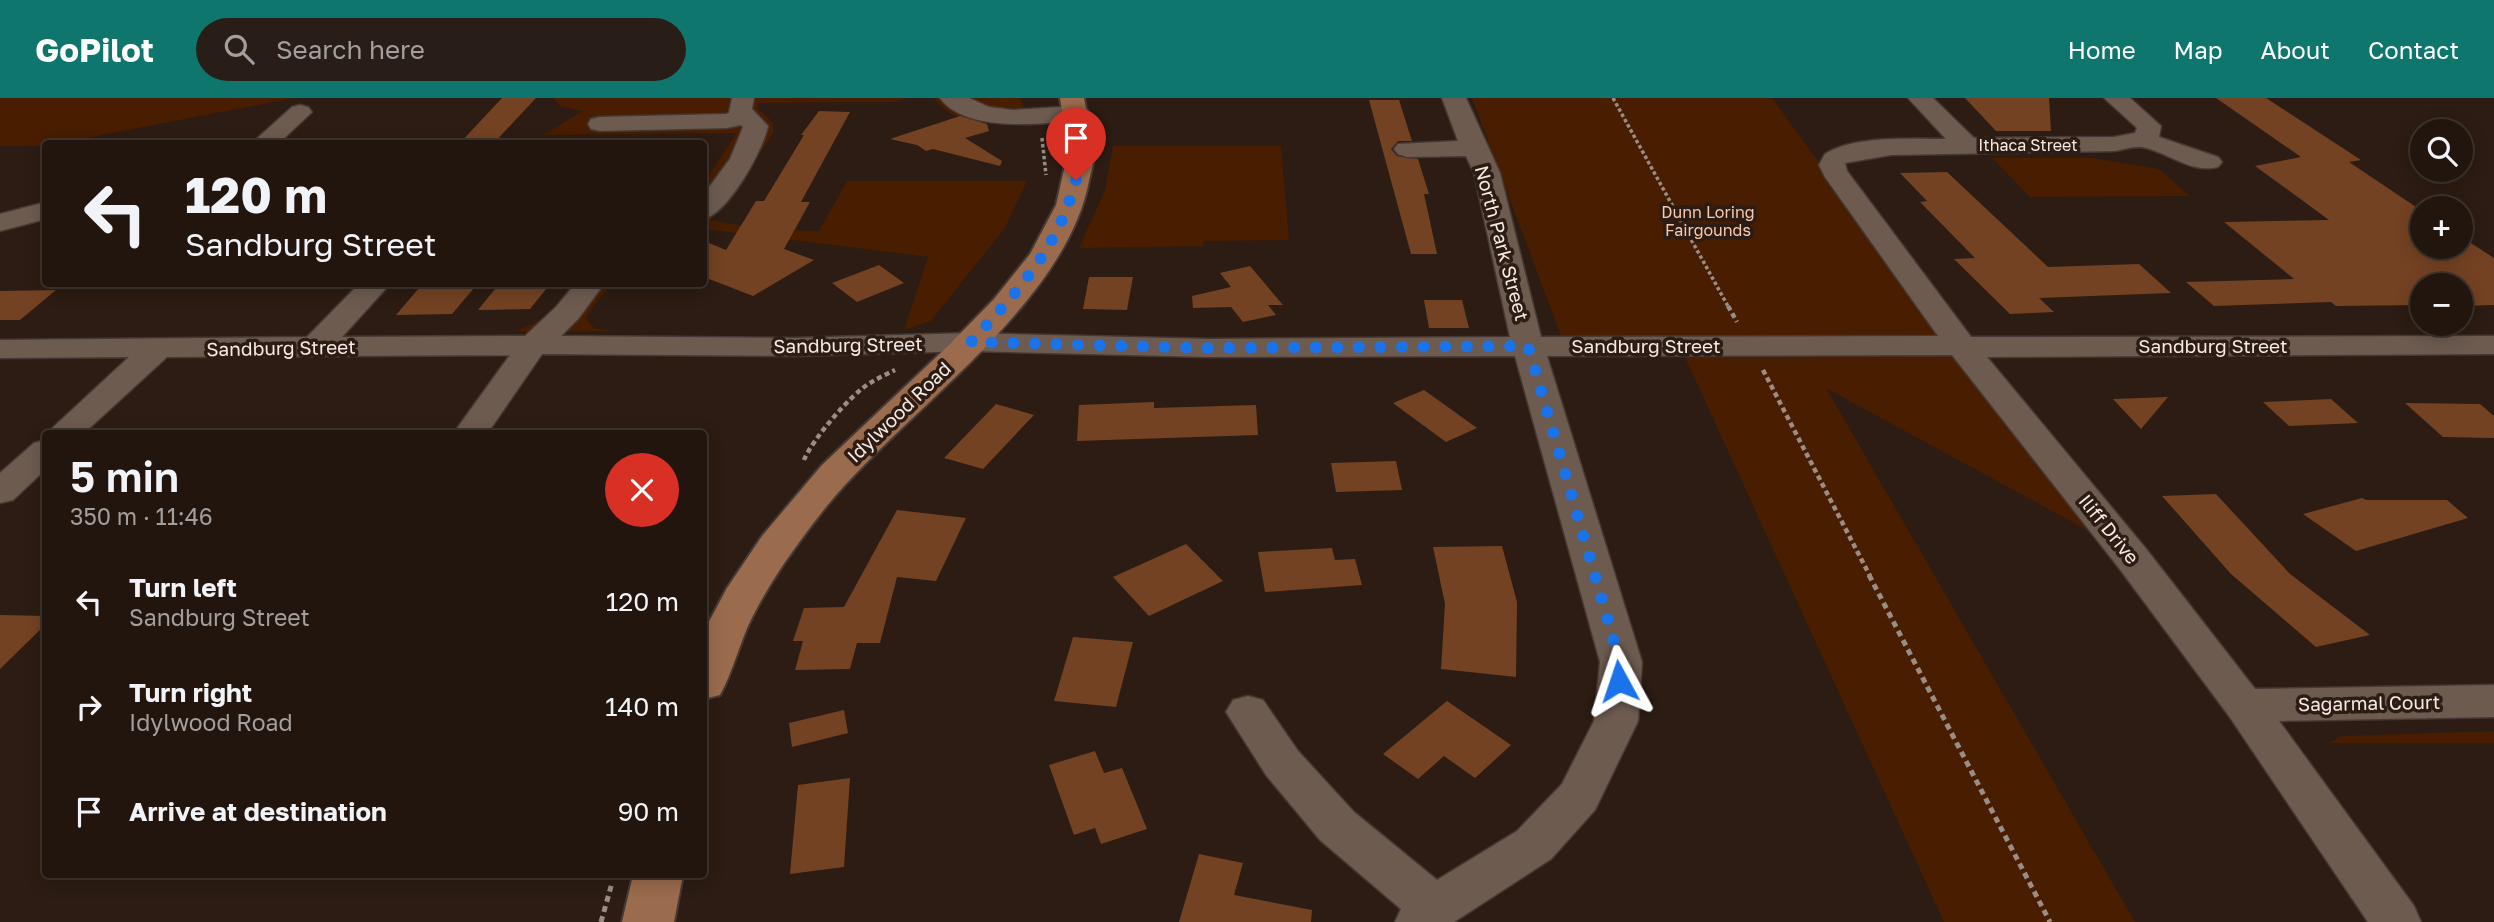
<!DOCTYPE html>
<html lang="en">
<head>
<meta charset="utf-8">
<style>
	:root { --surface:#21150e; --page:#291e17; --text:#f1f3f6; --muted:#a29f9e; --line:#3e342e; --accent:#0f766e }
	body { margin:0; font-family:"Golos Text",sans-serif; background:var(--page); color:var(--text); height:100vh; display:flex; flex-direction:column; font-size:26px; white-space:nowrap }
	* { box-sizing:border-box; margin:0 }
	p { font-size:23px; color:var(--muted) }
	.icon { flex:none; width:38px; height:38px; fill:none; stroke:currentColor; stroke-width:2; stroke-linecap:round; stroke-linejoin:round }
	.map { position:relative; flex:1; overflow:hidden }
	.drawer { position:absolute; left:42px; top:332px; width:665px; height:448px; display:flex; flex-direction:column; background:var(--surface); border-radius:7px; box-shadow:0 4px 18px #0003,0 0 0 2px var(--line) }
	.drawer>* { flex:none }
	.guide { position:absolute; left:42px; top:42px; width:665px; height:147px; border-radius:7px; box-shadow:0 4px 18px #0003,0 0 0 2px var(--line); background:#21150e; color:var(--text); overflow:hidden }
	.buttons { position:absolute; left:2410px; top:21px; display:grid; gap:14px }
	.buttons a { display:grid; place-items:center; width:63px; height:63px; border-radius:50%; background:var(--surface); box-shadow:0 4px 18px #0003,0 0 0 2px var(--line); font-size:35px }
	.pin { position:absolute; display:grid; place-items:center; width:60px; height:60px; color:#fff; margin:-72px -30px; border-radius:50% 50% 50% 0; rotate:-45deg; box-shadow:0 0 7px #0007 }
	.pin .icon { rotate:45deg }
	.me { position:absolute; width:77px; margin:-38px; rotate:355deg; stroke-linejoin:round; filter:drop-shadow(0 0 5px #0008) }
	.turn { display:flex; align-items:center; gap:24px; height:147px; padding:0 28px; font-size:32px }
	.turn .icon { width:91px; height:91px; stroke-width:2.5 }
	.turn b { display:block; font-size:49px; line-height:60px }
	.round { display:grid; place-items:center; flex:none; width:74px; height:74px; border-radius:37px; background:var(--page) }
	.head { display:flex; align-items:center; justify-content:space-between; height:119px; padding:0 28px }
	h1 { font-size:42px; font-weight:600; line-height:52px }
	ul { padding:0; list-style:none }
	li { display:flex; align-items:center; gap:21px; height:105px; padding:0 28px }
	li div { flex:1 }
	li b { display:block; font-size:26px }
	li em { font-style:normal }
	header { display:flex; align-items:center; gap:42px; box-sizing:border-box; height:98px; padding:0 35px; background:var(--accent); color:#fff }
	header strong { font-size:33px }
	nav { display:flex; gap:38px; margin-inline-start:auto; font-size:24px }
	.search { width:490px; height:63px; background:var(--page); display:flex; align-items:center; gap:18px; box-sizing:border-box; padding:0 24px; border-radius:38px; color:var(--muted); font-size:26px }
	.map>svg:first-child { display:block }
</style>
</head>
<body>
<header>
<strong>GoPilot</strong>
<div class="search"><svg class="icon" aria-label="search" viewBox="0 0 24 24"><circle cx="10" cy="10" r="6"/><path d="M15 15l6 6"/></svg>Search here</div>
<nav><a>Home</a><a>Map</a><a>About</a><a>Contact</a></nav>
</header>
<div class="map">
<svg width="2494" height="824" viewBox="0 0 2494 824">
	<rect width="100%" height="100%" fill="#2c1c13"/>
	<g fill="#481d00">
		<path d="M0,0H294L61,45L46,46L45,48H0Z"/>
		<path d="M553,0H906L897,4L758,5V11L773,24V35L729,104L710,122L761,131L819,133L847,83H1027L1005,130L931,223L904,232L928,159L704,131V84L737,35L543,37L583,13L560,8Z"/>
		<path d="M934,0H1020L1032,29C1001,23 955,32 934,0Z"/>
		<path d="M1472,0H1772L2087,432L1826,290L2135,824H1944L1678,244L1561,238Z"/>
		<path d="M1113,48H1281L1289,142L1204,143L1203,148L1079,150L1105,92Z"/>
		<path d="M1992,60H2093L2159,71L2190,98L2030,99Z"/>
		<path d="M573,186H611L588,216L586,221L594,230L613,233H517L546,219Z"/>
		<path d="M2494,633V645H2329L2341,638Z"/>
	</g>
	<g fill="#734222">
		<path d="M502,0H536L493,46H459Z"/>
		<path d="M1965,0H2049L2051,33H1996Z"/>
		<path d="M2216,0H2266L2361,62L2349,64L2422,113V149H2460V138L2494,160V207L2460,208V187H2422V207L2336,208L2331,204L2214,208L2186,184L2294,181L2224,124L2329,122L2255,68L2301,59Z"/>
		<path d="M1369,2H1399L1412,43H1398L1391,51L1397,58L1418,61L1429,96H1424L1437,156H1411Z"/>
		<path d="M819,13L850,14L801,104H810L784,151L814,162L753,198L704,179V143L726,152L756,103H764L804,37H801Z"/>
		<path d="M960,18L987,26L989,33L965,40L1002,63L1000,68L933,51L926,53L917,47L890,41Z"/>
		<path d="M1947,74L2048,169L2139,166L2171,195L2039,200L2054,214L2010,216L1954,161L1975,160L1920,104L1927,103L1900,75Z"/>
		<path d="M879,167L904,185L857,204L832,185Z"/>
		<path d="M1250,168L1283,207H1268L1276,217L1243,224L1231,209L1193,210L1192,198L1231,189L1220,175Z"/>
		<path d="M1089,179H1133L1127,212L1083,211Z"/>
		<path d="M499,186H550L530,211L478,212Z"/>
		<path d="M419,190H474L452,216L396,217Z"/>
		<path d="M56,192L20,222H0V193Z"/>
		<path d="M1424,202H1462L1469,230H1429Z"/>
		<path d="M1424,292L1477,330L1446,344L1393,305Z"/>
		<path d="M2168,299L2141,331L2113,301Z"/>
		<path d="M2331,301L2358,325L2289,328L2263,304Z"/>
		<path d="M1154,304V310L1256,307L1258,337L1077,343L1079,307Z"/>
		<path d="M2405,305L2480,306L2494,318V340L2443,339Z"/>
		<path d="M996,306L1034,317L983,371L944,360Z"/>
		<path d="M1396,363L1402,392L1336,394L1331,365Z"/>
		<path d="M2216,396L2290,476L2370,537L2316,549L2231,476L2162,398Z"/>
		<path d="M2362,400L2366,402H2447L2468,420L2356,453L2303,416Z"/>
		<path d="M897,412L966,420L936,483L897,479L880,545H857L850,571L795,572L803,543H793L804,510L844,509Z"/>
		<path d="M1186,446L1223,483L1149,518L1113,479Z"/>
		<path d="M1502,448L1517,504L1516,579L1441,571L1445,506L1433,449Z"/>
		<path d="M1332,450L1335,462L1355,461L1362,487L1265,494L1258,454Z"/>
		<path d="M0,517L46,518V526L0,571Z"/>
		<path d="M1073,539L1133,544L1116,609L1054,603Z"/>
		<path d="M1447,603L1511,647L1475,680L1444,658L1418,681L1383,656Z"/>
		<path d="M844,612L848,635L792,649L789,625Z"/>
		<path d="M1095,653L1104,675L1122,670L1147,731L1101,746L1095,730L1074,737L1049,667Z"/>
		<path d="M850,680L844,769L790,776L798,687Z"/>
		<path d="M1199,756L1243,765L1234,797L1312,812L1311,824H1179Z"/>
	</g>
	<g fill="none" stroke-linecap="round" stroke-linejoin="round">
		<defs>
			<g id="minor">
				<path d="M732,0H754L752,11L768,28C763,53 728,115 704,121V96L730,61L743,29L741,27L727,30L600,33L591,31L588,26L591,21L600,19L726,16L729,15Z"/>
				<path d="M940,0H969L989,9L1013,12L1078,8L1086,10L1090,15L1086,20L1078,22C1042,26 965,35 940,0Z"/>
				<path d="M1442,0H1466L1500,75L1541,239L1938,238L1825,79L1819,67L1825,56C1855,37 1912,41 1946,41L1908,0H1933L1974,40L2114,39L2135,35L2137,30L2104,0H2130L2161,28L2159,39L2218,59L2222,64L2218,69C2191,76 2168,54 2142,49C2134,48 2122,52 2114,53L1891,57L1845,65L1847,73L1971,239L2494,238V256L1987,259L2147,452L2255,591L2494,587V619L2279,623L2414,808L2421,824H2368L2229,618L2119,470L1952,257L1547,258L1642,564L1638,623L1595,712L1551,761L1454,824H1395L1401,811L1320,742L1266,677L1226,614L1233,602L1248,598L1263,602L1298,653L1354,714L1437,782L1517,733L1562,686L1594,623L1600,564L1515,258L1209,259L971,253L795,258L542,256L487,336H453L510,257L167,259L83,336H46L129,259L0,260V242L307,239L359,186H390L342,239L525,238L556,209L575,186H604L578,221L561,238L795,240L971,235L1209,241L1510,239L1474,75L1466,58L1407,59L1398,56L1394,51L1398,46L1458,43Z"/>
				<path d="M300,7L308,9L312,14L278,46H251L292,9Z"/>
				<path d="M46,104V121L0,133V116Z"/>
				<path d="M46,342V371L13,402L0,405V375L34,345Z"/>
			</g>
			<g id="major">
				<path d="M1060,0H1084C1087,17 1093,35 1094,52C1095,62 1091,74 1089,83C1065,208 904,313 826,409C797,446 768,485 748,528C738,551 732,575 720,597L704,601V533L727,490L762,438L822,367L949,247L994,201L1030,156L1056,107L1068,54Z"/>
				<path d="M633,777H683L674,824H622Z"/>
			</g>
		</defs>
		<use href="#minor" stroke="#463834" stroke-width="3"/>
		<use href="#major" stroke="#463834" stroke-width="4"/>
		<g stroke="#9a8d85" stroke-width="3.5" stroke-dasharray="3.5 2.5" stroke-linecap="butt">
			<path d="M1613,0L1729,210"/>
			<path d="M1042,40L1046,77"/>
		</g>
		<g stroke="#9a8d85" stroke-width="4.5" stroke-dasharray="5 3.5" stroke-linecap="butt">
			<path d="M1728,208L1737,224"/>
			<path d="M1763,272L1870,478"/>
			<path d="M804,362C812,342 851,296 870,285C878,280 887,276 895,272"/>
		</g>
		<g stroke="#9a8d85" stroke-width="5" stroke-dasharray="6 4.5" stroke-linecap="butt">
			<path d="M1869,477L2050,824"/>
			<path d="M601,824L612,785"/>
		</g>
		<use href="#minor" fill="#6d5b50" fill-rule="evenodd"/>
		<use href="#major" fill="#9b6b4d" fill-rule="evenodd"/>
	</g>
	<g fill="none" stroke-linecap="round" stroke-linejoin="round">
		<path stroke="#1a73e8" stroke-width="12" stroke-dasharray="0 21.6" d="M1076,82C1058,151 1017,194 971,244L1209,250L1528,248L1620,564L1619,583"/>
	</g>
	<g text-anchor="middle" stroke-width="7" stroke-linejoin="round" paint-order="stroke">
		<g font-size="16" fill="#f6eae4" stroke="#2c1c13">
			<text x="2028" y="53">Ithaca Street</text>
		</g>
		<g font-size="16" fill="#f9c9ad" stroke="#2c1c13">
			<text x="1708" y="120">Dunn Loring<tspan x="1708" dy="18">Fairgounds</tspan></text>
		</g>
		<g font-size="19" fill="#f6eae4" stroke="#2c1c13">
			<text transform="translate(1502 145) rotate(75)" y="7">North Park Street</text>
			<text transform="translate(848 247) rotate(-1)" y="7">Sandburg Street</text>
			<text x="1646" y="255">Sandburg Street</text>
			<text x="2213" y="255">Sandburg Street</text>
			<text transform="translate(281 250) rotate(-1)" y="7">Sandburg Street</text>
			<text transform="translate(899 314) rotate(-44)" y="7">Idylwood Road</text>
			<text transform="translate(2109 431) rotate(51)" y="7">Iliff Drive</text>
			<text transform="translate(2369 605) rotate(-1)" y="7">Sagarmal Court</text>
		</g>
	</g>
</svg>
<div class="buttons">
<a><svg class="icon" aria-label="search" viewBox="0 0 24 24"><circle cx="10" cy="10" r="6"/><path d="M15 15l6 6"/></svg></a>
<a>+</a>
<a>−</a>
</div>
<div class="pin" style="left:1076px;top:82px;background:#d93025"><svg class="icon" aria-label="arrive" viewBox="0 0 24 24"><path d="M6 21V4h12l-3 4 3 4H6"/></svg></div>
<svg class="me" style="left:1619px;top:583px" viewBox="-20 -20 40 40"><path d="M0-17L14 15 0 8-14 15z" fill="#1a73e8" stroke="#fff" stroke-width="4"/></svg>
<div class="guide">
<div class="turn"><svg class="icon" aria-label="left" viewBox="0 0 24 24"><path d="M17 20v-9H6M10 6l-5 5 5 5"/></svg><div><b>120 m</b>Sandburg Street</div></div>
</div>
<section class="drawer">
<div class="head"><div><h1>5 min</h1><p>350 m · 11:46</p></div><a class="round" style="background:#d93025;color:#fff"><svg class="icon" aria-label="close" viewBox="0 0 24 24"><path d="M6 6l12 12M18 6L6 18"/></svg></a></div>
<ul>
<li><svg class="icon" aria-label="left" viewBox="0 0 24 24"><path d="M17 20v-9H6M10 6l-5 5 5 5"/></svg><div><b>Turn left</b><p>Sandburg Street</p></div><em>120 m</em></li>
<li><svg class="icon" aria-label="right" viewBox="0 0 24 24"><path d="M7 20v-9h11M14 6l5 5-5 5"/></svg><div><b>Turn right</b><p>Idylwood Road</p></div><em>140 m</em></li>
<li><svg class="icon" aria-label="arrive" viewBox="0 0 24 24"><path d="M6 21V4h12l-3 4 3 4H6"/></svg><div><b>Arrive at destination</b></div><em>90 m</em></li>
</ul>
</section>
</div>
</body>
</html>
